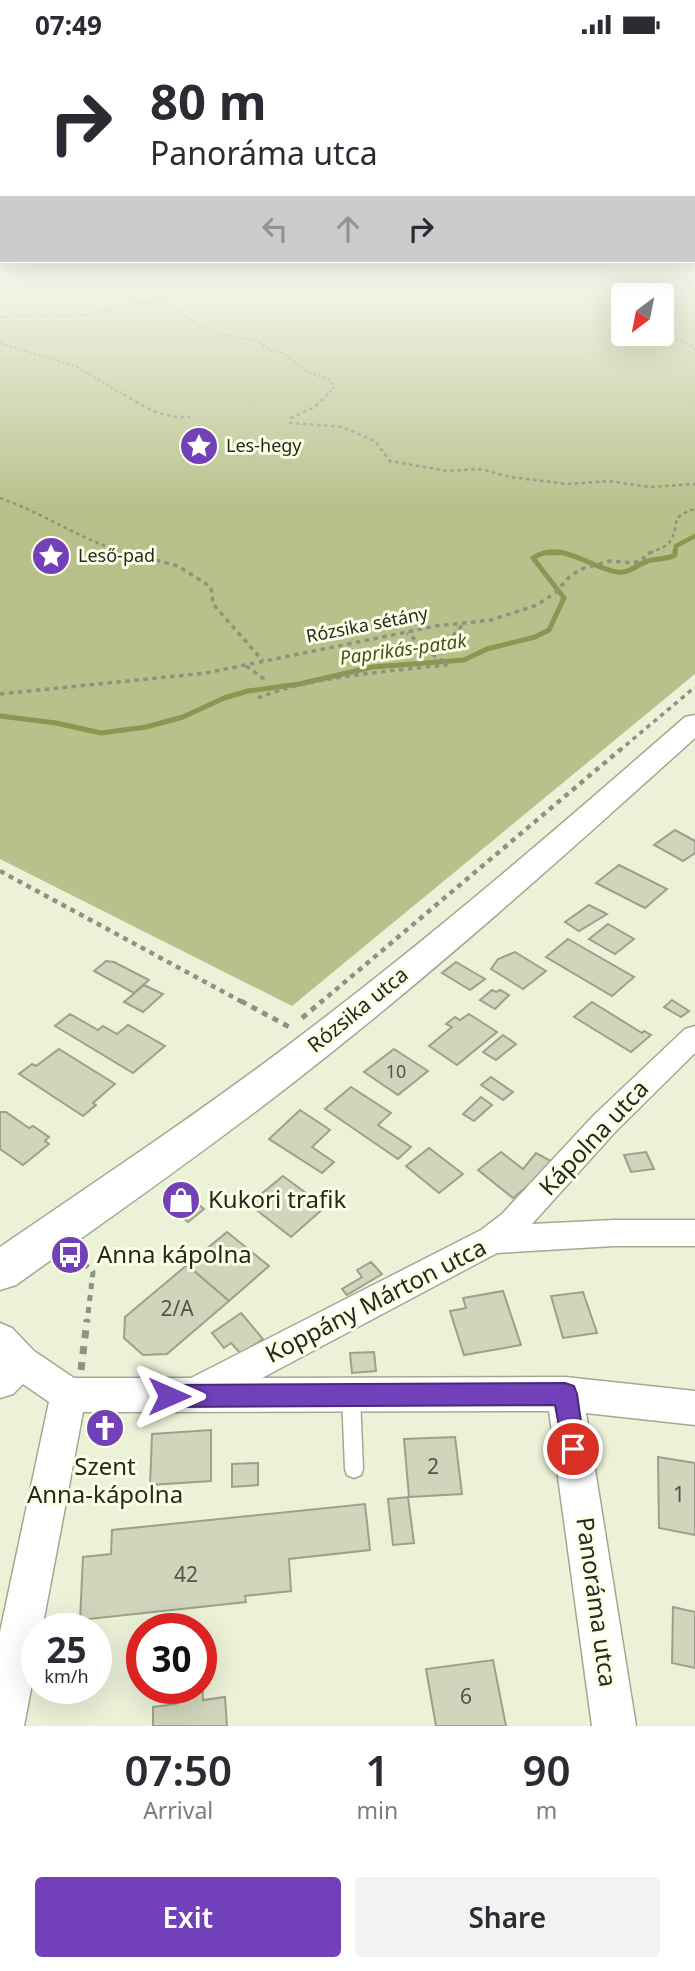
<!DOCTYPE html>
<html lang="en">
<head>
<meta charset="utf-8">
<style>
	:root { --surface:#fff; --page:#f2f2f3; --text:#2b2b33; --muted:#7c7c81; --accent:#7241b9 }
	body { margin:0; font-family:"Noto Sans",sans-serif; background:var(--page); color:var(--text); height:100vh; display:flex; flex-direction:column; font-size:26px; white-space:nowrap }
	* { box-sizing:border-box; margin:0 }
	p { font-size:23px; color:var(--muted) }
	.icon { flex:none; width:38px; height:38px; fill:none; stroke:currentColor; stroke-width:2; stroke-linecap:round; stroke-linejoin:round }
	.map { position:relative; height:1677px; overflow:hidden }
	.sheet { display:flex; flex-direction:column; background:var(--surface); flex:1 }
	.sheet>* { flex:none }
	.hud { position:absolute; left:0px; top:0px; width:696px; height:214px; box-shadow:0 7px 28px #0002; background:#fff; color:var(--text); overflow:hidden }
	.needle { width:46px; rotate:212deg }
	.tools { position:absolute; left:611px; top:234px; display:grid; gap:14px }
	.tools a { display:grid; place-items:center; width:63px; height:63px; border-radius:7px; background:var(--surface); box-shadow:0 7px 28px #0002; font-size:35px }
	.speed { position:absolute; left:21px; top:1564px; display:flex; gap:14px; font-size:35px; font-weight:700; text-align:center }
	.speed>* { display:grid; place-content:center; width:91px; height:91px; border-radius:50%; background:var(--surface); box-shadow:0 7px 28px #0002; line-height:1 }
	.speed small { font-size:18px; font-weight:400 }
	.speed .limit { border:10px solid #d22; background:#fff; color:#111 }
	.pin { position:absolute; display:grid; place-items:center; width:60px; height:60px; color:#fff; margin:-30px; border:4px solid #fff; border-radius:50%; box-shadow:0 2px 7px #0007 }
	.me { position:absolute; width:77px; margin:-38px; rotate:90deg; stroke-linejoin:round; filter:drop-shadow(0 0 5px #0008) }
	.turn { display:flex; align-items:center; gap:24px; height:147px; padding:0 35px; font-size:32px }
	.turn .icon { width:91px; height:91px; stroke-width:2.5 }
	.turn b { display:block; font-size:49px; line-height:60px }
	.lanes { display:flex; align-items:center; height:66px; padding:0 35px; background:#0003; justify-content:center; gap:35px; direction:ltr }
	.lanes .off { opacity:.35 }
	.eta { display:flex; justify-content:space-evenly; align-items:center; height:119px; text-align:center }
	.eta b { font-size:42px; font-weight:600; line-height:49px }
	.action { display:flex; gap:14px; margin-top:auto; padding:14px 35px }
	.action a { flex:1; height:80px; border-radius:7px; background:var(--accent); color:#fff; font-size:28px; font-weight:600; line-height:80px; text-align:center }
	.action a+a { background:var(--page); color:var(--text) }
	.status { display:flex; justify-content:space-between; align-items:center; height:49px; padding:0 35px; background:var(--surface); direction:ltr }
	.status svg { height:19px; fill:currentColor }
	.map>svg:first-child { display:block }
</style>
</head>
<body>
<div class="status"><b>07:49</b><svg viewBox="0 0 49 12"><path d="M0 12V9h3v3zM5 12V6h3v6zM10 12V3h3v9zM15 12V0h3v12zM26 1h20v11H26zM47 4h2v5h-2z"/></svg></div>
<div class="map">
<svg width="695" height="1677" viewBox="0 0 695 1677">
	<rect width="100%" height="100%" fill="#ecf2d8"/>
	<path fill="#b8c18c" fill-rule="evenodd" d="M0,223H695V625L292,957L0,810ZM623,247H662V285H623Z"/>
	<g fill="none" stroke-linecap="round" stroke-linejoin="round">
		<path stroke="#8b9650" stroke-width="3.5" d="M695,230L688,237L695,241"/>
		<g stroke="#8b9650" stroke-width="4.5">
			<path d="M543,504H562"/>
			<path d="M675,504L676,497L695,487"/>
		</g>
		<path stroke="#8b9650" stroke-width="5" d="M0,667L56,674L101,684L146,678L183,668L224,649L248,642L299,635L373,618L464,611L487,600L535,588L549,581L564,549L533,509C561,490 589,519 617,523C629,525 638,515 648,512C657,509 666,511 675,506V502"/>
	</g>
	<g fill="#d0d5bc" stroke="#9ca189" stroke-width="2">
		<path d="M675,781L695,792V804L683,812L654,796Z"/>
		<path d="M619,816L667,840L645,859L596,834Z"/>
		<path d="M589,856L607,865L579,882L565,873Z"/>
		<path d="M608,875L634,890L615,905L589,890Z"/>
		<path d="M568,890L634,928L612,947L546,908Z"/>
		<path d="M515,903L546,922L523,940L491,920L498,910Z"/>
		<path d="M106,912L114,913L149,931L134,944L94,922Z"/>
		<path d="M456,913L485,930L470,941L442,924Z"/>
		<path d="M144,936L163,945L143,963L124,953Z"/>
		<path d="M492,941L496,943L500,941L509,946L495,960L480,951Z"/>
		<path d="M672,951L689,962L681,968L664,958Z"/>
		<path d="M592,953L642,984L644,982L651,986L631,1003L574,968Z"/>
		<path d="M70,965L98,981L103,977L117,985L128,976L165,997L133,1024L55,977Z"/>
		<path d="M469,965L497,983L457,1016L429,997L452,978L446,975L455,968L460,971Z"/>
		<path d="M503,986L516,995L496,1011L483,1003Z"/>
		<path d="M59,1000L115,1035L93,1054L96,1056L83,1067L19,1025L32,1015L36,1017Z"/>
		<path d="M394,1000L428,1022L398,1046L364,1023Z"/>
		<path d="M491,1028L513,1043L503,1051L481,1036Z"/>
		<path d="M351,1038L391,1064L378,1076L411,1098L398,1110L325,1060Z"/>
		<path d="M481,1048L492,1056L474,1072L463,1065Z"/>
		<path d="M300,1061L330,1081L312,1098L334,1113L322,1124L269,1090Z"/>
		<path d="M0,1063H6L29,1079L33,1077L49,1088L45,1092L49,1095L23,1116L0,1100Z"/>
		<path d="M429,1099L463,1125L439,1144L406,1117Z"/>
		<path d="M501,1103L523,1120L536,1104L551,1112L536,1130L513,1149L478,1121Z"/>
		<path d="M646,1103L654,1120L631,1123L624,1106Z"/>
		<path d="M283,1127L325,1158L291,1188L249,1155Z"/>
		<path d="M183,1142L204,1160L188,1173L166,1155Z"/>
		<path d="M227,1183L269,1217L229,1252L187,1216Z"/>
		<path d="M371,1213L382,1225L347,1246L342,1240L362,1228L357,1221Z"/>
		<path d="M187,1216L229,1252L167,1305L143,1306L124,1289L125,1268Z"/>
		<path d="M503,1242L521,1296L464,1306L450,1262L466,1259L463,1249Z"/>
		<path d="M583,1243L597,1284L563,1289L551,1247Z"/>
		<path d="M241,1264L263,1290L241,1305L231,1294L224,1299L212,1284Z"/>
		<path d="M374,1303L376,1322L352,1324L350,1304Z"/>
		<path d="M97,1370L117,1371L114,1388L93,1387Z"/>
		<path d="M211,1381V1432L150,1436L152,1385Z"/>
		<path d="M455,1388L462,1445L409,1448L404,1390Z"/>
		<path d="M658,1408L695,1414V1486L659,1479Z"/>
		<path d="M258,1414V1436L232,1438V1415Z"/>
		<path d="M408,1448L414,1494L393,1496L388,1450Z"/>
		<path d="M365,1455L370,1501L289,1510L291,1542L245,1547L246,1553L80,1571L83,1508L111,1505L112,1481Z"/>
		<path d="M673,1558L695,1563V1619L672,1614Z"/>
		<path d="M493,1611L506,1677H436L426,1620Z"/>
		<path d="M202,1629L203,1651L225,1648L227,1677H153V1658L176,1655L175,1640H201Z"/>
	</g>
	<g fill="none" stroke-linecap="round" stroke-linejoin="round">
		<defs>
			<path id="lane" d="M351,1339L357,1341L360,1347L363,1420L361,1426L354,1429L347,1426L345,1420L342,1347L345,1341Z"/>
			<path id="street" d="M695,977V1004L616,1082L532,1175L614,1171H695V1197H614L497,1204L262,1329L565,1328L695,1342V1376L586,1364L636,1677H592L549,1362L83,1363L42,1580H37V1608L24,1677H0V1583L49,1353L23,1335L13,1345L0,1349V1274L12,1279L34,1302L74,1329H191L481,1181L502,1165L594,1066L685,980Z"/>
			<path id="secondary" d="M695,666V689C564,807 433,925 294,1033C203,1104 109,1169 16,1236L0,1241V1198C102,1128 205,1060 303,985C435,885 560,777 685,668Z"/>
		</defs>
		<use href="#lane" stroke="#a3a890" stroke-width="3"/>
		<use href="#street" stroke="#a3a890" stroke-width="3"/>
		<use href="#secondary" stroke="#a3a890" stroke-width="3"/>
		<g stroke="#8e9280" stroke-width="2" stroke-dasharray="2.5 2.5" stroke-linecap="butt">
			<path d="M68,223L139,253"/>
			<path d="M637,223L645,230L646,237L641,247"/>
			<path d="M0,268L86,266L140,253H164L203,279L222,286L256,291L269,301L283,304L306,322L330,331L334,339L326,347"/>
			<path d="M662,285L689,295L695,301"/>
			<path d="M0,294L77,318L126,347"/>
		</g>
		<g stroke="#8e9280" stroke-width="2.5" stroke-dasharray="3.5 3.5" stroke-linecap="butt">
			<path d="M123,345C149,360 160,369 190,368"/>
			<path d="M328,345L315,358L291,369L290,374L343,378L376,393L390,412L447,422L481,420L510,428L567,435L608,432L650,438L695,435"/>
			<path d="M0,449C44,464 82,492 127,504"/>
			<path d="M650,504C657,501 667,498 671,491C680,475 668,468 695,460"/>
		</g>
		<g stroke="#8e9280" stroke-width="3.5" stroke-dasharray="4.5 4.5" stroke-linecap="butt">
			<path d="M121,502L178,517L211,538L213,555L263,612"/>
			<path d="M430,601L451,589L464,574"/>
			<path d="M246,617L267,632"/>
			<path d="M0,645L206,624L436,577L491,571L537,556L555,544L571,526L584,519L610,512L632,514L643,511L645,506L654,502"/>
			<path d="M258,649C309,628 390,622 446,616L447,613L438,610L407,584"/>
			<path d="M619,702L695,638"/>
		</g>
		<g stroke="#8e9280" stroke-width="4.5" stroke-dasharray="5 5" stroke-linecap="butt">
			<path d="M0,822L244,954"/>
			<path d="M320,954L621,700"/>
		</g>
		<g stroke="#8e9280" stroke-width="5" stroke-dasharray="6 6" stroke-linecap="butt">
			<path d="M241,952L293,980"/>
			<path d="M302,969L322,952"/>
			<path d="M75,1206L93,1223L87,1273"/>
		</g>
		<path stroke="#8e9280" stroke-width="7" stroke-dasharray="8 8" stroke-linecap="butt" d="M81,1321L87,1271"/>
		<use href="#lane" fill="#fff" fill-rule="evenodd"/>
		<use href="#street" fill="#fff" fill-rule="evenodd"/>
		<use href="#secondary" fill="#fff" fill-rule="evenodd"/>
	</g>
	<linearGradient id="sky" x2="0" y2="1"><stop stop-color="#83a8ab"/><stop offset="0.49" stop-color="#f6f9ed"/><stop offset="1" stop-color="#f6f9ed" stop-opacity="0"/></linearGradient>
	<rect width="695" height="458" fill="url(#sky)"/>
	<path fill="#7241b9" stroke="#4a2a78" stroke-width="2" d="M565,1334L574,1337L577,1345L585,1400L582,1409L573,1412L565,1409L555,1356L169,1358L160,1355L157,1347L160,1340L169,1336Z"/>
	<defs>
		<symbol id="sight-disc" viewBox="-11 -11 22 22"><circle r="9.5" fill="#7241b9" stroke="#faffe5"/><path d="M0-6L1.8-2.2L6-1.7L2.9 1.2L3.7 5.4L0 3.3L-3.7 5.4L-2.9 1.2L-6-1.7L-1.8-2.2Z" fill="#fff"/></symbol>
		<symbol id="shop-disc" viewBox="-11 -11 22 22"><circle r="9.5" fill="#7241b9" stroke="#faffe5"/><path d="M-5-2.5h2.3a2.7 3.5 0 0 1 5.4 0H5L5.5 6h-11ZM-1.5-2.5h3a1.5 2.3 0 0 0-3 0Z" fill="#fff"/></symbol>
		<symbol id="bus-disc" viewBox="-11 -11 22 22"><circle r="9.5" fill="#7241b9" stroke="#faffe5"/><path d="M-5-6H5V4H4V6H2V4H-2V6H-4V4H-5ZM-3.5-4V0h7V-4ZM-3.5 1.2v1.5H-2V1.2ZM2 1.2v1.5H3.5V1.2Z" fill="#fff"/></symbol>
		<symbol id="church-disc" viewBox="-11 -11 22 22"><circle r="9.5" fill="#7241b9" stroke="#faffe5"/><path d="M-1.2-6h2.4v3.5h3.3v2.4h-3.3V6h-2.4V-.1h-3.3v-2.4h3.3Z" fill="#fff"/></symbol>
	</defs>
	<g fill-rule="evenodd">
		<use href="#sight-disc" x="177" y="375" width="44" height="44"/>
		<use href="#sight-disc" x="29" y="485" width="44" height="44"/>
		<use href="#shop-disc" x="159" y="1129" width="44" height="44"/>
		<use href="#bus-disc" x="48" y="1184" width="44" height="44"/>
		<use href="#church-disc" x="83" y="1357" width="44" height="44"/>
	</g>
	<g text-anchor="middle" stroke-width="6" stroke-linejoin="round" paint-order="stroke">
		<g font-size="18" fill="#27291f" stroke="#faffe5" text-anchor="start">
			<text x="226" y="403">Les-hegy</text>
			<text x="78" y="513">Leső-pad</text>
		</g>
		<g font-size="18" fill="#27291f" stroke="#faffe5">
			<text transform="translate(367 576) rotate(-11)" y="6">Rózsika sétány</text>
		</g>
		<g font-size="18" fill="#515446">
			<text x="396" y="1029">10</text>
		</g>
		<g font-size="19" font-style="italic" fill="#4a521d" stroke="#faffe5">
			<text transform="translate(403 600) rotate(-8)" y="7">Paprikás-patak</text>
		</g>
		<g font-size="21" fill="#27291f" stroke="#faffe5">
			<text transform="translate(358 961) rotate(-39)" y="7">Rózsika utca</text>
		</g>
		<g font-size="21" fill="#515446">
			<text x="177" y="1267">2/A</text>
			<text x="433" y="1425">2</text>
			<text x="679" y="1453">1</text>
			<text x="186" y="1533">42</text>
			<text x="466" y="1655">6</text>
		</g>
		<g font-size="24" fill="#27291f" stroke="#faffe5">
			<text transform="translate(594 1089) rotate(-47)" y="8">Kápolna utca</text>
			<text transform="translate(376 1252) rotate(-27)" y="8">Koppány Márton utca</text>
			<text transform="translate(596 1553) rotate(82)" y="8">Panoráma utca</text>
		</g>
		<g font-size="24" fill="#27291f" stroke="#faffe5" text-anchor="start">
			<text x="208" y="1159">Kukori trafik</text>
			<text x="97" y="1214">Anna kápolna</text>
			<text x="105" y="1426" text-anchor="middle">Szent<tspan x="105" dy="28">Anna-kápolna</tspan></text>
		</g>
	</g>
</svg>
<div class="tools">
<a><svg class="needle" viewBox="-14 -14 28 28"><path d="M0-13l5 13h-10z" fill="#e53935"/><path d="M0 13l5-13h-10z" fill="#7c7c81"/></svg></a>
</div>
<div class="speed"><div>25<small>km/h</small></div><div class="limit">30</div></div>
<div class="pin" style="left:573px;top:1400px;background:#d93025"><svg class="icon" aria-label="arrive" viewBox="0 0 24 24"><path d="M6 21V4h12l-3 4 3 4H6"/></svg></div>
<svg class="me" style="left:169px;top:1347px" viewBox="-20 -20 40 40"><path d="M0-17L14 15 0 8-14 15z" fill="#7241b9" stroke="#fff" stroke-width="4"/></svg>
<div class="hud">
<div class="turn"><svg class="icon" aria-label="right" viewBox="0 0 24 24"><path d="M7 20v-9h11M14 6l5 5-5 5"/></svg><div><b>80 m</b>Panoráma utca</div></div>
<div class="lanes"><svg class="icon off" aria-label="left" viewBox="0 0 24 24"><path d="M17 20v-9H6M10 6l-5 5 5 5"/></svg><svg class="icon off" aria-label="ahead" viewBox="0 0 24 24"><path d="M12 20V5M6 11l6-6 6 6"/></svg><svg class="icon" aria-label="right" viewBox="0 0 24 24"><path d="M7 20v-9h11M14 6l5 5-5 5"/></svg></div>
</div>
</div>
<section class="sheet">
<div class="eta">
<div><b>07:50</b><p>Arrival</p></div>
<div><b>1</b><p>min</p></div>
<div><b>90</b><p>m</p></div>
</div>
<div class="action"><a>Exit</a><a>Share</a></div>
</section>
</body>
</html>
